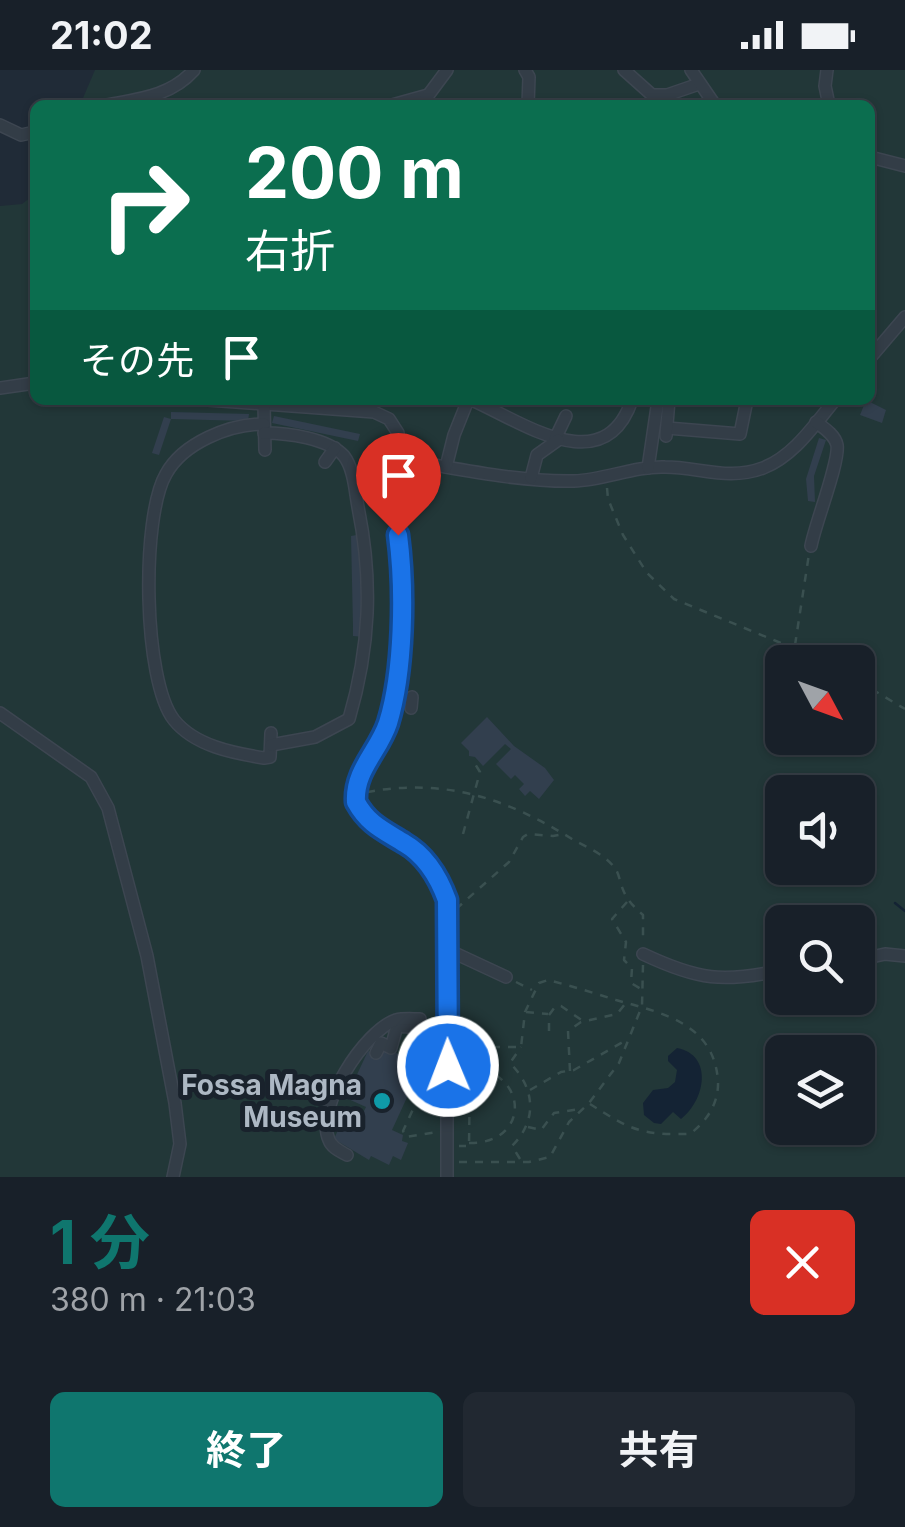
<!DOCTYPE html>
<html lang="ja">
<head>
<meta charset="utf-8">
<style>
	:root { --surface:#182029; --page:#212831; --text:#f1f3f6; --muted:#9fa3a8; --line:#363e46; --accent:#0f766e }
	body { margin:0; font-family:Inter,"Noto Sans JP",sans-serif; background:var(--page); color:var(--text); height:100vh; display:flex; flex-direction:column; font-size:38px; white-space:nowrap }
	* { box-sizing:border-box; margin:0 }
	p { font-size:32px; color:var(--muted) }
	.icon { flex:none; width:55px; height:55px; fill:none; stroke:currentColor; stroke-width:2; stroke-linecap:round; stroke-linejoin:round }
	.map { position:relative; height:1107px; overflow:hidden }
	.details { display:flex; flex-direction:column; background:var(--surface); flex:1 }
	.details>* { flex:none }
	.hud { position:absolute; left:30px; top:30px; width:845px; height:305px; border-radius:15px; box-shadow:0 2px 8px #0004,0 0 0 2px var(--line); background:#0b6e4f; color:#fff; overflow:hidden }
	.needle { width:65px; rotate:131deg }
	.buttons { position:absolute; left:765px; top:575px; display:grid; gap:20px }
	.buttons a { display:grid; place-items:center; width:110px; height:110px; border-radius:15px; background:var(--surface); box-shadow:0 2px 8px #0004,0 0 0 2px var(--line); font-size:50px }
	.pin { position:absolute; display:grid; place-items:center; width:85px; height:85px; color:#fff; margin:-102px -42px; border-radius:50% 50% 50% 0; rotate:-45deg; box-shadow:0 0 10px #0007 }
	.pin .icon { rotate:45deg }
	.me { position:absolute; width:110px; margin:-55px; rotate:359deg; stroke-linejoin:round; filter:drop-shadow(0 0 8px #0008) }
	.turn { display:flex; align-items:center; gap:35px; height:210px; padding:0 50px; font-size:45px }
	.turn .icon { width:130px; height:130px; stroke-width:2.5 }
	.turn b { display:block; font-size:70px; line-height:85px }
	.then { display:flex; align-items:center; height:95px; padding:0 50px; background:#0003; gap:20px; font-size:38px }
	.round { display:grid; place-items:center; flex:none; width:105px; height:105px; border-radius:15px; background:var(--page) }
	.head { display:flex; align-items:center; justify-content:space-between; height:170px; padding:0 50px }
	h1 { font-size:60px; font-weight:700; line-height:75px; color:var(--accent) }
	.action { display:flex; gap:20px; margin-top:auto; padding:20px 50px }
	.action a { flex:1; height:115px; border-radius:15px; background:var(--accent); color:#fff; font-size:40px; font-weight:700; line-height:115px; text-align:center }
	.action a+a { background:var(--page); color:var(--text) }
	.status { display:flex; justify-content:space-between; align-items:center; height:70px; padding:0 50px; background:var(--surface); direction:ltr }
	.status svg { height:28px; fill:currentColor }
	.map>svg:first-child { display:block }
</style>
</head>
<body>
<div class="status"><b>21:02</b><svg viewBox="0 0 49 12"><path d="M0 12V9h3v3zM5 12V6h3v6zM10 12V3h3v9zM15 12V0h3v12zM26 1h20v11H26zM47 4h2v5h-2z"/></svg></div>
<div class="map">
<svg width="905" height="1107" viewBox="0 0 905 1107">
	<rect width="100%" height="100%" fill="#202b37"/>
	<path fill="#223738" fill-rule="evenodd" d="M95,0H905V1107H0V136L22,134L35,124V330H870V35H80ZM782,592H858V668H782ZM782,722H858V798H782ZM782,852H858V928H782ZM782,982H858V1058H782Z"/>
	<path fill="#142334" d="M677,978C714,985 705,1031 681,1049L673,1042L661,1054L654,1053L644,1045L643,1033L653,1020L668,1018L675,1012L677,1000L668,991V986Z"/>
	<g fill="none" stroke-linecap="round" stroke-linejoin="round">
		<path stroke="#142334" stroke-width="2.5" d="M895,833L905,841"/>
	</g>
	<g fill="#323f4e">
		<path d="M866,330L886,340L882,353L860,345Z"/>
		<path d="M171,342L249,344L248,351L171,349Z"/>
		<path d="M274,346L360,364L358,371L272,353Z"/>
		<path d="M164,347L171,349L159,385L152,383Z"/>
		<path d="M819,368L826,370L814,406L815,432L808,431L806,409Z"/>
		<path d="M362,464L365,567L353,566V557L351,466Z"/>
		<path d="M487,647L514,676L545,698L554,710L539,729L530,721L525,726L519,719L524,714L515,705L511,709L496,694L511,679L505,674L483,696L475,687L469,686V681L461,673Z"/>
		<path d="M412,959L426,968L423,975L431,977L424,995L433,994L436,1024H424V1033L417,1034V1023H409L392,1060L403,1065L402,1071L408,1073L401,1090L393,1086L389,1095L371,1086L369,1090L334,1069L338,1060L330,1057L338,1040L346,1044L348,1039L362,1045L366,1037L346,1028L368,981L377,985L382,974L408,990L410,987L419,991L423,981L420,980L417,987L402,980Z"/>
	</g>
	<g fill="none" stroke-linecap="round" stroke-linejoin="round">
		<defs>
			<g id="minor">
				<path d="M525,0L529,7L528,35"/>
				<path d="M624,0L652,25H667L699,14"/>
				<path d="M691,0L715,35"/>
				<path d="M827,0L825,16L829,35"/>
				<path d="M107,35C139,29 171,26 194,0"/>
				<path d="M392,35L428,25"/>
				<path d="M421,35L447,0"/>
				<path d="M0,55L21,65L35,62"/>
				<path d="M870,87L905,96"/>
				<path d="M870,288L905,247"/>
				<path d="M0,318L35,313"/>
				<path d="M208,330L374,342L389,349L398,363L395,429L403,523L392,639L386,660L357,710L356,731L376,757L416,781L441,815L447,830V1107"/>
				<path d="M472,330C522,352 604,412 632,330"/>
				<path d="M264,335L265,380"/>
				<path d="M264,354C229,354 183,373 166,404C141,447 143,611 174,650C195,676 233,683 264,688L270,687L271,663"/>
				<path d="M667,358L740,364L747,330"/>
				<path d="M264,363C287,363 328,368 344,386C354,399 355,421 358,437C373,511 370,577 349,649L315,667L271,675"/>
				<path d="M666,366L669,330"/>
				<path d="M555,369L566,346"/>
				<path d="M399,389C456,398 516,412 574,411C605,410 634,396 665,397C699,397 729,411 763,398C794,386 814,355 835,330"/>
				<path d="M325,392L335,378"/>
				<path d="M446,397L454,365L468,330"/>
				<path d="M648,398L658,330"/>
				<path d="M531,408L537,385L558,370"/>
				<path d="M811,476C815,454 840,391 837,375C835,365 824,358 816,352"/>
				<path d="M411,638L412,627"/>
				<path d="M0,643L91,707L108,738L147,886L175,1033L180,1074L173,1107"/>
				<path d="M448,880L506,907"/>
				<path d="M643,884C698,910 723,913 782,900"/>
				<path d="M858,890L885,884L905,886"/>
				<path d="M376,983L381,973L391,978L397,956L420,958L437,973L449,972"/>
				<path d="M347,1085C340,1081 332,1078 329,1070C314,1038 365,960 396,950C403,948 413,949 420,949"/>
			</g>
		</defs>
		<use href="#minor" stroke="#3d4651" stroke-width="14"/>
		<g stroke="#3a5050" stroke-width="2.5" stroke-dasharray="8 8" stroke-linecap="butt">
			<path d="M693,35L700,29"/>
			<path d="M365,402L384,404"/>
			<path d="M407,418L422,420"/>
			<path d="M607,418L608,429L623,465L647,503L674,529L827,592"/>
			<path d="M795,575L809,484"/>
			<path d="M858,611L905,639"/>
			<path d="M367,722C445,708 506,728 572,769C586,777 607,785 616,800C618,802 620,811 621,814C625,828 632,835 643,845V872"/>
			<path d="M463,764L480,702L475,694"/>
			<path d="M627,832L612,849L626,872L624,890L632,898L631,913L641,919"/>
			<path d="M456,839L509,792L523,767L528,764L553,766L564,764"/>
			<path d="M516,912L532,920"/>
			<path d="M526,942L548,944"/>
			<path d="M549,961V945L555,937L561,936L583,951"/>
			<path d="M460,977H521L525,942L539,913L548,910C571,916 594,923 616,930C662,943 714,953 718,1011C719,1033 707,1051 690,1064C640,1065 631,1060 590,1034"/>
			<path d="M456,997H470L469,1076H459"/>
			<path d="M570,1001L568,961L581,952L617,944L625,934"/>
			<path d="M530,1020L561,1002L574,1000L628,969"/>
			<path d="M417,1028H414V1037L403,1061L406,1067L437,1062"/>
			<path d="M419,1034L423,1037H435"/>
			<path d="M528,1057L541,1060L554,1043L580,1039"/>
			<path d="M469,1073C530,1074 530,1003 470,997"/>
			<path d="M520,1089L512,1076C538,1050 535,1018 510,993L521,977"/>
			<path d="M459,1092H529L550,1087L569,1052L589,1033L619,993L642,936L643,895"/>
		</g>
		<use href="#minor" stroke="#333d47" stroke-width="11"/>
	</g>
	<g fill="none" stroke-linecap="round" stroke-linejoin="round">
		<defs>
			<path id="route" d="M398,465C405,519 404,601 388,653C379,681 354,700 356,732C368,754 383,760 404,773C425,785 439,808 447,830L448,996"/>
		</defs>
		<use href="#route" stroke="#114b97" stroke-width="25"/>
		<use href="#route" stroke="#1a73e8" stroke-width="18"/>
	</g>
	<circle fill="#0f9aa8" stroke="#19222c" stroke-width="4" cx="382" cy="1031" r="10"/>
	<g text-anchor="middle" stroke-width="10" stroke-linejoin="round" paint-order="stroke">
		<g font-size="28" font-weight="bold" fill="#adb8c4" stroke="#19222c" text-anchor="end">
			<text x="362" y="1025">Fossa Magna<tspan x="362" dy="32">Museum</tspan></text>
		</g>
	</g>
</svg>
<div class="buttons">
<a><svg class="needle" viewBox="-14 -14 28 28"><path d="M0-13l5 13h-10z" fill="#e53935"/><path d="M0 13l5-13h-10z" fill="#9fa3a8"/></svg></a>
<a><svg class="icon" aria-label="sound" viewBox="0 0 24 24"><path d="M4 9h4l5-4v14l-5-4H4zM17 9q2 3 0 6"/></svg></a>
<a><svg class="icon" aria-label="search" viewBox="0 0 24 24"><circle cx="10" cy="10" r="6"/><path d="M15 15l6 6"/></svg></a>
<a><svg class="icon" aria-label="layers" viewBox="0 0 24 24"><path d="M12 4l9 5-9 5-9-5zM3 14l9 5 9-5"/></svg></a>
</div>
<div class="pin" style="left:398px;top:465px;background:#d93025"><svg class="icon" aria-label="arrive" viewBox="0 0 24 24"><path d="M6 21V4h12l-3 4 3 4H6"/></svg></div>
<svg class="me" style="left:448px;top:996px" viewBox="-20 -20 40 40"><circle r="17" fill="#1a73e8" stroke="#fff" stroke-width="3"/><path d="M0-11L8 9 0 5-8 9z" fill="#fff"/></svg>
<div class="hud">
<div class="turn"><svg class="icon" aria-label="right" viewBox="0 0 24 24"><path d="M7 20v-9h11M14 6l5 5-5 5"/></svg><div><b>200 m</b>右折</div></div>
<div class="then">その先<svg class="icon" aria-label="arrive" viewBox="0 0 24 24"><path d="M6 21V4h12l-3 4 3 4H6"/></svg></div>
</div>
</div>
<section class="details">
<div class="head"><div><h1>1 分</h1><p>380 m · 21:03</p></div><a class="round" style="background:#d93025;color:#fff"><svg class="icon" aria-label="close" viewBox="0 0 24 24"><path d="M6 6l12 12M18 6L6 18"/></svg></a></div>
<div class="action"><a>終了</a><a>共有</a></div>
</section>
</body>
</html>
